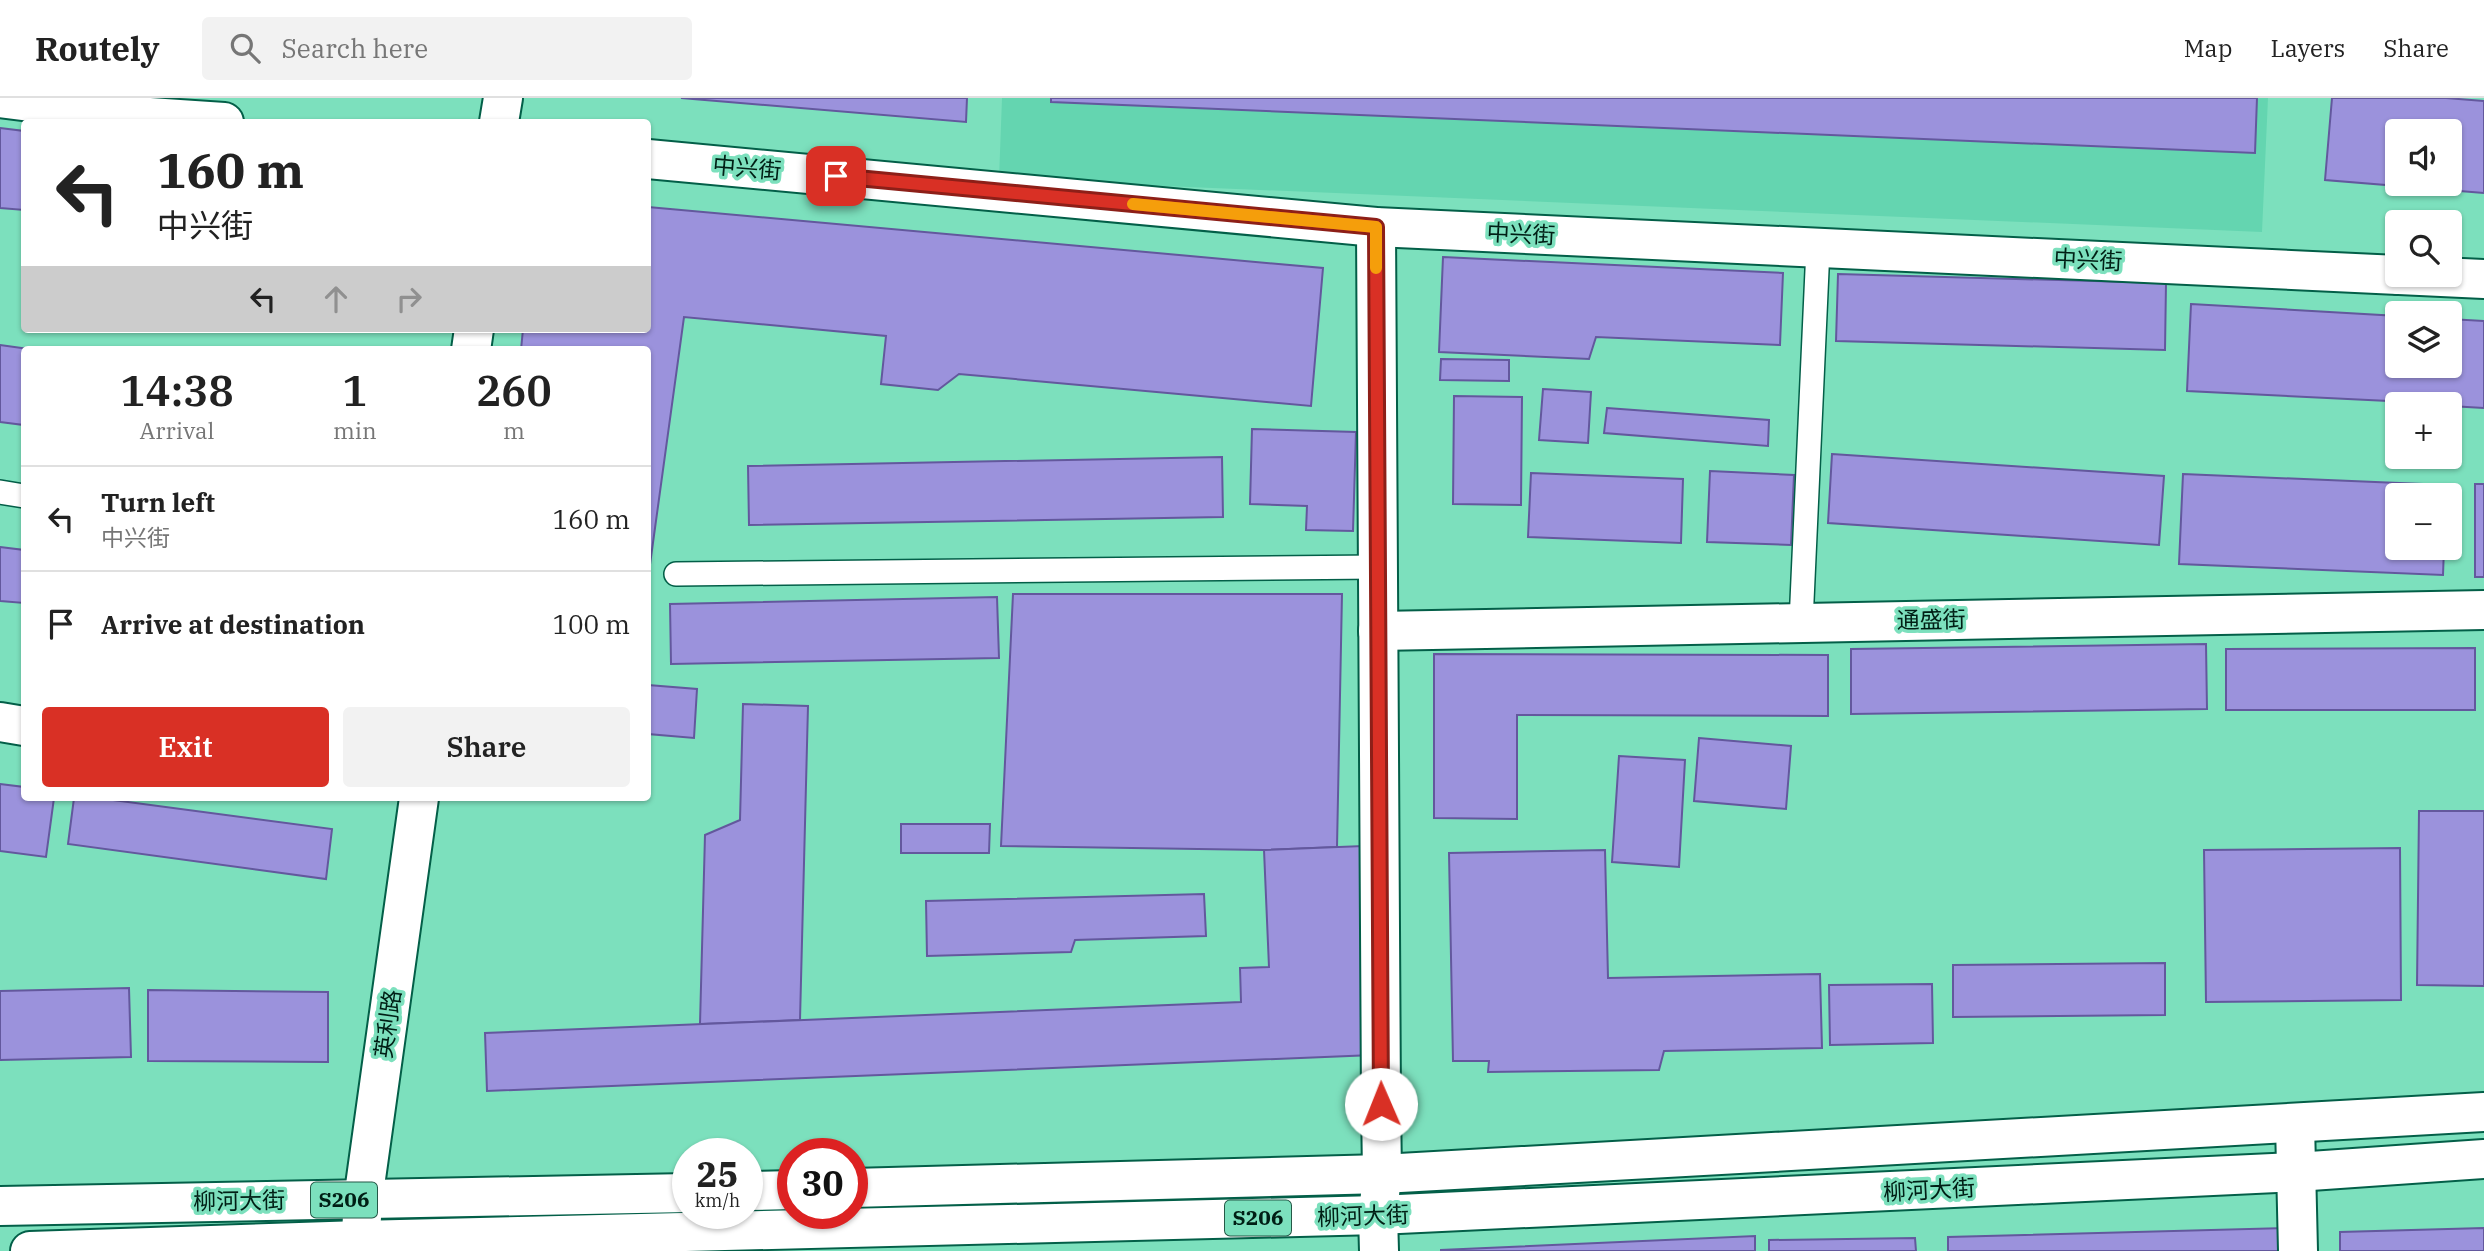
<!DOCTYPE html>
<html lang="en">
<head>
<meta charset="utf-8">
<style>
	:root { --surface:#fff; --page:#f2f2f2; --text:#222; --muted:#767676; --line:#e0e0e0; --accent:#d93025 }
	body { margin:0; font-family:"IBM Plex Serif","Noto Sans SC",serif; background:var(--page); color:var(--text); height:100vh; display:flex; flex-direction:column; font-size:26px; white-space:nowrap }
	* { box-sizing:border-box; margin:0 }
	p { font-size:23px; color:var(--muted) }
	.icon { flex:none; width:38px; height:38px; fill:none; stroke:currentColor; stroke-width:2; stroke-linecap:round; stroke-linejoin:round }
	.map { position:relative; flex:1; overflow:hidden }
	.side { position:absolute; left:21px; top:248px; width:630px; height:455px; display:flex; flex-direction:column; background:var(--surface); border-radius:7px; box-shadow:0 2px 5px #0004 }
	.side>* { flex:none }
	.top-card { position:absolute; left:21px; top:21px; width:630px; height:214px; border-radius:7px; box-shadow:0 2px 5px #0004; background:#fff; color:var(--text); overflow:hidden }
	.tools { position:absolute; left:2385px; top:21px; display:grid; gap:14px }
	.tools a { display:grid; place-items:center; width:77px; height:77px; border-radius:7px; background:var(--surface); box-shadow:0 2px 5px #0004; font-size:35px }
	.speed { position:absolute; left:672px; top:1040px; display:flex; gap:14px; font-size:35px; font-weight:700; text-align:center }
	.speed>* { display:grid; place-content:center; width:91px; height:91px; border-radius:50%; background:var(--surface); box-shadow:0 2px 5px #0004; line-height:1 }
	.speed small { font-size:18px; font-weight:400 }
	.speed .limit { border:10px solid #d22; background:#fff; color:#111 }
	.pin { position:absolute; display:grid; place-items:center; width:60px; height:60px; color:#fff; margin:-30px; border-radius:14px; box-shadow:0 4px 10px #0006 }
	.me { position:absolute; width:77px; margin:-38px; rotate:359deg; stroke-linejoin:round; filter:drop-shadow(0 0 5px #0008) }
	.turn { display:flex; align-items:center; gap:24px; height:147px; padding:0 21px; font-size:32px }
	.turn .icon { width:91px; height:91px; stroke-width:2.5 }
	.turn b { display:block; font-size:49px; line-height:60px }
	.lanes { display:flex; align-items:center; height:66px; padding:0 21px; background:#0003; justify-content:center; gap:35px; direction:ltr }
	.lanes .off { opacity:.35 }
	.eta { display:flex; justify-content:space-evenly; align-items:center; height:119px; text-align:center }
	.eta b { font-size:42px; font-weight:600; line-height:49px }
	.action { display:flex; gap:14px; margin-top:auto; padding:14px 21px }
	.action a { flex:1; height:80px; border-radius:7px; background:var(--accent); color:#fff; font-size:28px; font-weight:600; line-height:80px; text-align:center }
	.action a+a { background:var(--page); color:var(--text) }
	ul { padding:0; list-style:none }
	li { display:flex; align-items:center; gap:21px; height:105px; padding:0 21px; border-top:2px solid var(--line) }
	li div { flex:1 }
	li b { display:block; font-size:26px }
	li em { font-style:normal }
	header { display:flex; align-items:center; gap:42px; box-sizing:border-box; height:98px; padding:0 35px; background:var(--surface); border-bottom:2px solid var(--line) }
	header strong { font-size:33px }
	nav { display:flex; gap:38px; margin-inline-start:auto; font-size:24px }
	.search { width:490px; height:63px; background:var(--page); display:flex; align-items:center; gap:18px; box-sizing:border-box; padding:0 24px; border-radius:7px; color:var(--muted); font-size:26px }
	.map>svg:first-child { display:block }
</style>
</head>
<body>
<header>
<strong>Routely</strong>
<div class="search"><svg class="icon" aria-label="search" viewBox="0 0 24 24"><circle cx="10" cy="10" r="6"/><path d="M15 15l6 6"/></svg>Search here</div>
<nav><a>Map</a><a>Layers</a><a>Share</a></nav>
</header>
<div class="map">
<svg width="2484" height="1153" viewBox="0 0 2484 1153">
	<rect width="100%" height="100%" fill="#7ce0bd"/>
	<path fill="#64d5b0" d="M1002,0H2268L2262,134L999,81Z"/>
	<g fill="#9b92dc" stroke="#63589d" stroke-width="2" fill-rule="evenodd">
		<path d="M681,0H967L966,24Z"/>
		<path d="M1051,0H2257L2255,55L1051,4Z"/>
		<path d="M2332,0H2446L2484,3V95L2325,82ZM2398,33H2450V86H2398Z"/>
		<path d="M0,30L24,33V112L0,110Z"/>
		<path d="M648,109L1323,170L1311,308L959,276L938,292L881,286L886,238L684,219L648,481V252H521L523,231H648Z"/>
		<path d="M1443,159L1783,175L1780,247L1596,239L1589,261L1439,254Z"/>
		<path d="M1838,176L2166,185L2165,252L1836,243Z"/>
		<path d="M2191,206L2398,218V268H2450V221L2484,223V310L2450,308V306L2187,293Z"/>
		<path d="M0,247L36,252H24V327L0,324Z"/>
		<path d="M1441,261L1509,262V283L1440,282Z"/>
		<path d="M1543,291L1591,294L1588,345L1539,342Z"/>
		<path d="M1454,298L1522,299L1521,407L1453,406Z"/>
		<path d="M1607,310L1769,322L1768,348L1604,335Z"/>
		<path d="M1252,331L1356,334L1353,433L1306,432L1307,408L1250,406Z"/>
		<path d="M1832,356L2164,378L2159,447L1828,425Z"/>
		<path d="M1222,359L1223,419L749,427L748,368Z"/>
		<path d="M1710,373L1794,377L1791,447L1707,444Z"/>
		<path d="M1531,375L1683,381L1681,445L1528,439Z"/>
		<path d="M2183,376L2446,387V397H2398V450H2444L2443,477L2179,466Z"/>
		<rect x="2475" y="386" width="9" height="93"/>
		<path d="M0,449L24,452V505L0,503Z"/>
		<path d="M1013,496H1342L1337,749L1264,752L1001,748Z"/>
		<path d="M997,499L999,560L671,566L670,506Z"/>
		<path d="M2206,546L2207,611L1851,616V551Z"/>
		<path d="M2475,550V612H2226V551Z"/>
		<path d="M1434,556L1828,557V618L1517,617V721L1434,720Z"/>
		<path d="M648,587L697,591L694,640L648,636Z"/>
		<path d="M743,606L808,608L800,922L700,926L705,737L740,722Z"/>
		<path d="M1699,640L1791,648L1786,711L1694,703Z"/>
		<path d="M1619,658L1685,662L1679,769L1612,764Z"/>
		<path d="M0,686L24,689V700H54L46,759L0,753Z"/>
		<path d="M74,700H98L332,731L326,781L68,746Z"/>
		<path d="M2419,713H2484V888L2417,887Z"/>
		<path d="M901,726H990L989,755H901Z"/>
		<path d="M1363,748L1373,957L487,993L485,935L1241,904L1240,870L1269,869L1264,752Z"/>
		<path d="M2400,750L2401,902L2206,904L2204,752Z"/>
		<path d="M1605,752L1608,880L1820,876L1822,950L1664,953L1659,972L1488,974L1489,963H1453L1449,755Z"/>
		<path d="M1204,796L1206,838L1075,842L1071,854L927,858L926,803Z"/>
		<path d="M2165,865V917L1953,919V867Z"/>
		<path d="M1932,886L1933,945L1830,947L1829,887Z"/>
		<path d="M129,890L131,959L0,962V893Z"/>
		<path d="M148,892L328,894V964L148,963Z"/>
		<path d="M2286,1130L2287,1153H1948V1139Z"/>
		<path d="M2484,1130V1153H2340V1134Z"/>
		<path d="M1755,1138V1153H1441V1152Z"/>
		<path d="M1915,1140L1916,1153H1769V1142Z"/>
	</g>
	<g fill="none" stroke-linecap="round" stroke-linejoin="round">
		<defs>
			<g id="lane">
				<path d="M0,394L24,398"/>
				<path d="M676,476L1378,469"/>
				<path d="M1801,525L1818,150"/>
			</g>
			<g id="street">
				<path d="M0,0L149,19L224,24"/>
				<path d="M648,61L1376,129L2398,177"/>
				<path d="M1376,129L1381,1006L1382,1076L1378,1117L1379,1153"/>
				<path d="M2399,177L2484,181"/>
				<path d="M1378,533L2484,512"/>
				<path d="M0,624L24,628"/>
				<path d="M2295,1026L2298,1153"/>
			</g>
			<g id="secondary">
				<path d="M499,24L503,0"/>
				<path d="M471,252L474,231"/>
				<path d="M361,1135L363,1102L419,700"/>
			</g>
			<g id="primary">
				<path d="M852,1090L1382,1076L2484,1014"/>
				<path d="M747,1093L793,1092"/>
				<path d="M0,1108L688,1095"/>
				<path d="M30,1153L360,1142L1378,1117L2296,1074L2484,1061"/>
			</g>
		</defs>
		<use href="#lane" stroke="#035f48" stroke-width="26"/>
		<use href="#street" stroke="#035f48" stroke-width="42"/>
		<use href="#secondary" stroke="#035f48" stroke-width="42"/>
		<use href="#primary" stroke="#035f48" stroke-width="42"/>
		<use href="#lane" stroke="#fff" stroke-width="23"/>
		<use href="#street" stroke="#fff" stroke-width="38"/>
		<use href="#secondary" stroke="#fff" stroke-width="38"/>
		<use href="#primary" stroke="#fff" stroke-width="38"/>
	</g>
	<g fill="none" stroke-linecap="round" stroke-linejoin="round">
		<defs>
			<path id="route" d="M836,78L1376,129L1381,1006"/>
		</defs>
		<use href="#route" stroke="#8d1f18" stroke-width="18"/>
		<use href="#route" stroke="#d93025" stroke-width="12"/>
		<path stroke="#f59e0b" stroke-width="12" d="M1133,106L1376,129V170"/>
	</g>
	<g text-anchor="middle" stroke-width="7" stroke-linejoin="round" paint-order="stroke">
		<g fill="#7ce0bd" stroke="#255947" stroke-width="2">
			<rect x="311" y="1084.5" width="66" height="35" rx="5"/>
			<rect x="1225" y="1102.5" width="66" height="35" rx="5"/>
		</g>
		<g font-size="21" font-weight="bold" fill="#001f15">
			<text x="344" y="1109">S206</text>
			<text x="1258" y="1127">S206</text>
		</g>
		<g font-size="23" fill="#001f15" stroke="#7ce0bd">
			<text transform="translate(747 70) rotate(5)" y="8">中兴街</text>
			<text transform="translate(1521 136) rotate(3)" y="8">中兴街</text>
			<text transform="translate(2088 162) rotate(3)" y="8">中兴街</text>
			<text transform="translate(1931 522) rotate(-1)" y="8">通盛街</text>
			<text transform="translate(388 926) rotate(-82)" y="8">英利路</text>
			<text transform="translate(1929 1092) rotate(-3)" y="8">柳河大街</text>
			<text transform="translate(239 1103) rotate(-1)" y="8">柳河大街</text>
			<text transform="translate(1363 1118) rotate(-2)" y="8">柳河大街</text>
		</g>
	</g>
</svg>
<div class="tools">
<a><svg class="icon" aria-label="sound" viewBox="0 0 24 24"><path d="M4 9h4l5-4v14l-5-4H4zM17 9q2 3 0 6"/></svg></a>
<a><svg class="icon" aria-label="search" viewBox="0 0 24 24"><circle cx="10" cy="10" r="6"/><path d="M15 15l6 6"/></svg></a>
<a><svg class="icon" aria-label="layers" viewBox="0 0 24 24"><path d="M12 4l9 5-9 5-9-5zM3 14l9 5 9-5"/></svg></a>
<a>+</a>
<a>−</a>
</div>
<div class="speed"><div>25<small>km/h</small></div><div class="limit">30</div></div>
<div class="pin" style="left:836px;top:78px;background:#d93025"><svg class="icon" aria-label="arrive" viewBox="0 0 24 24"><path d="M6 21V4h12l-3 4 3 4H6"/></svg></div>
<svg class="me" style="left:1381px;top:1006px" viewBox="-20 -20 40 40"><circle r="19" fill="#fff"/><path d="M0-13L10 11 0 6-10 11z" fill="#d93025"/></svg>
<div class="top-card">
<div class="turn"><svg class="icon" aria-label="left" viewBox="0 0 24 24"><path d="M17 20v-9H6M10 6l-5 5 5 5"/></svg><div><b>160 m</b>中兴街</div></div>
<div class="lanes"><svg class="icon" aria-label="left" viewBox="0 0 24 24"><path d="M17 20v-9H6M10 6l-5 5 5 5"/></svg><svg class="icon off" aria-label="ahead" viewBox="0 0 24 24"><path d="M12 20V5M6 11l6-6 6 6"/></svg><svg class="icon off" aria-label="right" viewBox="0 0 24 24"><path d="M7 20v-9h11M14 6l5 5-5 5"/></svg></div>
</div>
<section class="side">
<div class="eta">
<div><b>14:38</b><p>Arrival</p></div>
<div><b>1</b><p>min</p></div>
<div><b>260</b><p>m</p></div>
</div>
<ul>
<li><svg class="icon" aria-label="left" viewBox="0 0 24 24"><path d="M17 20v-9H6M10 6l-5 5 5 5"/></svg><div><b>Turn left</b><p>中兴街</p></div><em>160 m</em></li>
<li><svg class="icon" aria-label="arrive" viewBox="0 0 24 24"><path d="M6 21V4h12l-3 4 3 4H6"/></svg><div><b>Arrive at destination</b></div><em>100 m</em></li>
</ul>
<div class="action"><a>Exit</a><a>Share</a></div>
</section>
</div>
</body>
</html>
